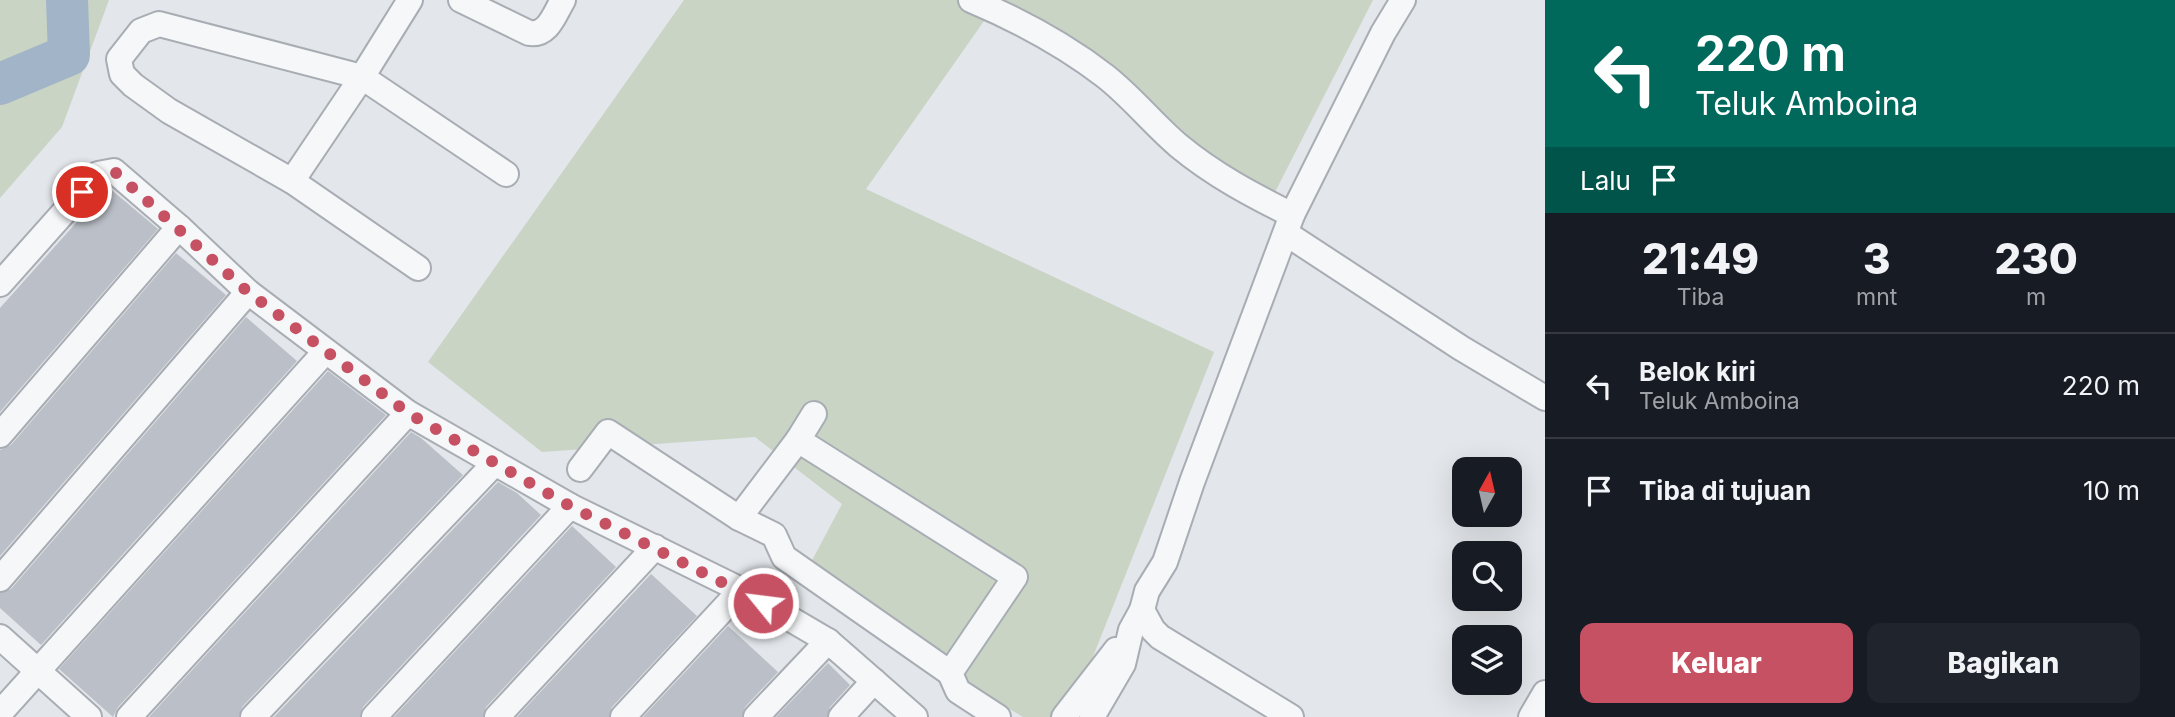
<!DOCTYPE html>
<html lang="id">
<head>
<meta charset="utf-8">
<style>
	:root { --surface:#171b24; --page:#20242c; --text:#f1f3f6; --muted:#9ea1a6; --line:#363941; --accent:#c65163 }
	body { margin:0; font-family:Inter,sans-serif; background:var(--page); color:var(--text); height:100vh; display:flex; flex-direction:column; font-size:26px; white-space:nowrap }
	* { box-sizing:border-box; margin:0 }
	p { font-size:23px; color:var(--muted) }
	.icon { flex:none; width:38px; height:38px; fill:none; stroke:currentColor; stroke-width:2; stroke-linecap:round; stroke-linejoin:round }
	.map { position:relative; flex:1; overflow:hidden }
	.side { display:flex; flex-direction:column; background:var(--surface); width:630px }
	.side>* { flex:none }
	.hud { background:#00695c; color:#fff; overflow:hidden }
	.needle { width:46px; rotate:8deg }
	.controls { position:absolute; left:1452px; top:457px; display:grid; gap:14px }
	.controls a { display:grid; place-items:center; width:70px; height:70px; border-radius:14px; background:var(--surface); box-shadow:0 7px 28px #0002; font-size:35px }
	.pin { position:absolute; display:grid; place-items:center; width:60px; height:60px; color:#fff; margin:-30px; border:4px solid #fff; border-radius:50%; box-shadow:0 2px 7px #0007 }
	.me { position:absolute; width:77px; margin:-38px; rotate:299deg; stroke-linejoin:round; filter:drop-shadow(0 0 5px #0008) }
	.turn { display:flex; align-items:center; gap:24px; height:147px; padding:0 35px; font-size:32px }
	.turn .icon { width:91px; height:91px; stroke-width:2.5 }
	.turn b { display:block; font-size:49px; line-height:60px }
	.then { display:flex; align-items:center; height:66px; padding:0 35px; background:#0003; gap:14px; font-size:26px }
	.eta { display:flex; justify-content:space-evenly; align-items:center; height:119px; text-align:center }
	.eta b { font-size:42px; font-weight:800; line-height:49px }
	.action { display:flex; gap:14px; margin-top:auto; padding:14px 35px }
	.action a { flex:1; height:80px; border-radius:14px; background:var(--accent); color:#fff; font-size:28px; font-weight:800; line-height:80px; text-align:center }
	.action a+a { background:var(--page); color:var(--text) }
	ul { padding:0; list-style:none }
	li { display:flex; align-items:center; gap:21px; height:105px; padding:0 35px; border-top:2px solid var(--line) }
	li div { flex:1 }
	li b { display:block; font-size:26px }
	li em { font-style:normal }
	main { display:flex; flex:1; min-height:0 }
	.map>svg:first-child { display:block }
</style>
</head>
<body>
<main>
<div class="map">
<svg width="1545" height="717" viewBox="0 0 1545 717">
	<rect width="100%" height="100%" fill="#e3e6ea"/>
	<g fill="#c9d4c5">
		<path d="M0,0H109L62,127L0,198Z"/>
		<path d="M684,0H1373L1272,198L991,11L866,189L1214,352L1069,717H1023L800,583L842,504L755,437L542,452L428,362Z"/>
	</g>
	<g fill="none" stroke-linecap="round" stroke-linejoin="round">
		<path stroke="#a1b4c8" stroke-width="42" d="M0,84L69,55L67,0"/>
	</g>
	<g fill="#bbbfc7">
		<path d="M108,187L158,229L0,412V308Z"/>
		<path d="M176,253L226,295L0,556V450L11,445Z"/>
		<path d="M246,317L297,361L41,645L0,608V593L11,589Z"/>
		<path d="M328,371L386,415L118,707L113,717L59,669Z"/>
		<path d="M411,432L421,438L463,475L242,707L239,717H149Z"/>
		<path d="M498,482L517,493L541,515L363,707L360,717H274Z"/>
		<path d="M572,526L616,567L486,707L483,717H394Z"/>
		<path d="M651,574L697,616L612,707L609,717H517Z"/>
		<path d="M728,626L778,672L745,707L742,717H643Z"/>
		<path d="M828,663L850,685L830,707L827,717H776Z"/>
	</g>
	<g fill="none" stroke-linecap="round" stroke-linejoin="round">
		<defs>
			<g id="minor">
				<path d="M461,0L529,33C548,36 554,15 563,0"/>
				<path d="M971,0C1016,19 1066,46 1105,76C1132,97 1153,124 1179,146C1214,175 1252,195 1292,215"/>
				<path d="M292,181L362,77L410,0"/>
				<path d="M1287,234L1461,348L1545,398"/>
				<path d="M418,268L292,181L169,111L133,85L122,74L119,59L141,31L159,24L362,77L506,174"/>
				<path d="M0,284L98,174L114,171L179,227L248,292L408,413L570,506L741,590L828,641L915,717"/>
				<path d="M814,414L798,440L1015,577L950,673"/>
				<path d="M0,435L179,227"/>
				<path d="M798,440L739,518L774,535L784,557L950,673L958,691L998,717"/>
				<path d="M580,469L608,432L739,518"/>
				<path d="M0,579L248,292"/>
				<path d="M0,637L89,717"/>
				<path d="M0,713L325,352"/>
				<path d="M129,717L408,413"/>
				<path d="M253,717L495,463"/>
				<path d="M374,717L570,506"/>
				<path d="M497,717L655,547"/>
				<path d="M623,717L741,590"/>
				<path d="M756,717L828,641"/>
				<path d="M841,717L874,681"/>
				<path d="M1064,717L1116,650"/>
				<path d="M1092,717L1123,664L1131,630L1142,610"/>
				<path d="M1291,717L1160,637L1153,630L1142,610L1147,591L1165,562L1192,482L1292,215L1383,33L1403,0"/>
				<path d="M1531,717L1545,693"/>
			</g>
		</defs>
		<use href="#minor" stroke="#a8adb4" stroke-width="28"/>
		<use href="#minor" stroke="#f6f7f9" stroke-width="24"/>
	</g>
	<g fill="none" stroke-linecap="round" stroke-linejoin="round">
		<path stroke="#c65163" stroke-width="12" stroke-dasharray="0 21.6" d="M82,192L98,174L114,171L248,292L408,413L570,506L763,603"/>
	</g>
</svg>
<div class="controls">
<a><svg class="needle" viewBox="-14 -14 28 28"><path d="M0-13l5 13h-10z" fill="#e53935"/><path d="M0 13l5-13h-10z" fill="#9ea1a6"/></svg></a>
<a><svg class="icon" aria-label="search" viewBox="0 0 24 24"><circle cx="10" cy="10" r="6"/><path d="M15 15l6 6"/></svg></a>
<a><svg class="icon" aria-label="layers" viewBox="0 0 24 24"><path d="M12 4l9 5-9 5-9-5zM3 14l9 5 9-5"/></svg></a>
</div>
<div class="pin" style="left:82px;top:192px;background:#d93025"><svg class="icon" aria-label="arrive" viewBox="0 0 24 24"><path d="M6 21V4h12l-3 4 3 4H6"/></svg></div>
<svg class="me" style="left:763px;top:603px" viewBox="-20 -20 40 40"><circle r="17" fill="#c65163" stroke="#fff" stroke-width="3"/><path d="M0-11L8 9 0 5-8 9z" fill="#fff"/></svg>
</div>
<section class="side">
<div class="hud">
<div class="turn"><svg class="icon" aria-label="left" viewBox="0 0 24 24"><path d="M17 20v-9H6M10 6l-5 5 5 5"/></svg><div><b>220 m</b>Teluk Amboina</div></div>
<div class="then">Lalu<svg class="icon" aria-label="arrive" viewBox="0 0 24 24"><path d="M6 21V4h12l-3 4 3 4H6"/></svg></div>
</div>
<div class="eta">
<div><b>21:49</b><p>Tiba</p></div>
<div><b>3</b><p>mnt</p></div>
<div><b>230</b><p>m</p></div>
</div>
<ul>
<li><svg class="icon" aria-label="left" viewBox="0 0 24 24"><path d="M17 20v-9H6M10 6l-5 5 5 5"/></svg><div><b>Belok kiri</b><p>Teluk Amboina</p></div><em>220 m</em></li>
<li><svg class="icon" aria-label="arrive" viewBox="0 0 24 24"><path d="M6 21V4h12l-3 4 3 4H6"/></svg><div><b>Tiba di tujuan</b></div><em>10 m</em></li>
</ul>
<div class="action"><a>Keluar</a><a>Bagikan</a></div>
</section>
</main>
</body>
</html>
